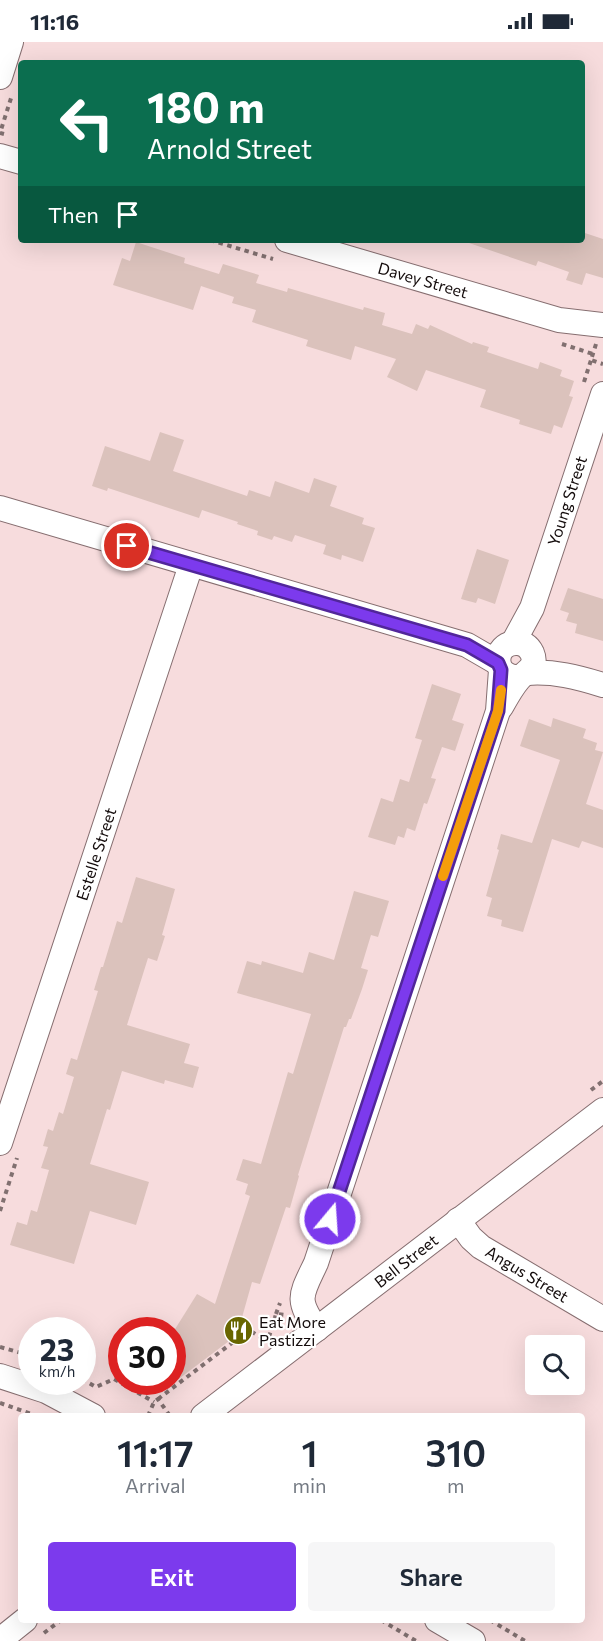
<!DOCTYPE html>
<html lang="en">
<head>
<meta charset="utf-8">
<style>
	:root { --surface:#fff; --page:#f6f6f7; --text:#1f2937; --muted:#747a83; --accent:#7c3aed }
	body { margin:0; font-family:Commissioner,sans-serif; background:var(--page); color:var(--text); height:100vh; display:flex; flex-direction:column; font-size:22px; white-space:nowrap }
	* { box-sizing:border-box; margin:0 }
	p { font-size:20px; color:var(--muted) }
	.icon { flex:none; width:33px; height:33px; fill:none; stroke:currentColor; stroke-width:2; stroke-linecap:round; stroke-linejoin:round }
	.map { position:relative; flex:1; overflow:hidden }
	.sheet { position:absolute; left:18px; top:1371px; width:567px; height:210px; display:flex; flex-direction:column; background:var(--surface); border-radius:6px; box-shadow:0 6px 24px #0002 }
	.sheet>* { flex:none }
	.banner { position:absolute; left:18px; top:18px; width:567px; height:183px; border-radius:6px; box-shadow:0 6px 24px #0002; background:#0b6e4f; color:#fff; overflow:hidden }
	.controls { position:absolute; left:525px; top:1293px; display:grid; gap:12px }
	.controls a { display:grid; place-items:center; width:60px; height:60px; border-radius:6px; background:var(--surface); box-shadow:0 6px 24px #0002; font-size:30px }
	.speed { position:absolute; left:18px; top:1275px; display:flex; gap:12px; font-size:30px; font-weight:700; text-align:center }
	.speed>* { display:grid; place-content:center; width:78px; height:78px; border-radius:50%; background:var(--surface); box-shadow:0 6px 24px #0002; line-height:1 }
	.speed small { font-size:15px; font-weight:400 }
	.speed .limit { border:9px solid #d22; background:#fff; color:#111 }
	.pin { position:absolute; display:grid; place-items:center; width:51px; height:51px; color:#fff; margin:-26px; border:3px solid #fff; border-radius:50%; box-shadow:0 2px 6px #0007 }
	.me { position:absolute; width:66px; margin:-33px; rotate:18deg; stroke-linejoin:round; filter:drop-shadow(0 0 4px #0008) }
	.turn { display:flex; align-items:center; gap:21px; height:126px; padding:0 30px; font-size:27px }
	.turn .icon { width:78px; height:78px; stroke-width:2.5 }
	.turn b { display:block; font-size:42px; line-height:51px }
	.then { display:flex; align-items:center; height:57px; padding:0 30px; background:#0003; gap:12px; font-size:22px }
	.eta { display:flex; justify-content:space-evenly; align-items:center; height:102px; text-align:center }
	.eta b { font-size:36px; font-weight:600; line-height:42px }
	.button { display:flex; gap:12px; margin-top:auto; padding:12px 30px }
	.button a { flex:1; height:69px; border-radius:6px; background:var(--accent); color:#fff; font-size:24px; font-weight:600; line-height:69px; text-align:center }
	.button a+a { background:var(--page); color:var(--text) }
	.status { display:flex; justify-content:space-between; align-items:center; height:42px; padding:0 30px; background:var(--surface); direction:ltr }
	.status svg { height:16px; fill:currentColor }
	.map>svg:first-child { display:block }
</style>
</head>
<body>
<div class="status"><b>11:16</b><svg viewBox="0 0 49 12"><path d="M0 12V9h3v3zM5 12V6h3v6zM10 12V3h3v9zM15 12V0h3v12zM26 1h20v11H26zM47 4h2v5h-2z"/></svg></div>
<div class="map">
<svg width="603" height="1599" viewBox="0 0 603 1599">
	<rect width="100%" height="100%" fill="#f7dcdd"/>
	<g fill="#dbc2bc">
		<path d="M582,190L603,197V236L586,231L582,243L566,238L569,230L538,219L536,224L469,201V198H582Z"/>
		<path d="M136,200L185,216L184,221L219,232L223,222L259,233L256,241L287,250L288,246L363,268L364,265L385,271L382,283L412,292L416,282L428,287L430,283L472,302L473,300L489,305L487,310L538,327L540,320L562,328L560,334L574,339L569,354L573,355L562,386L554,383L551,392L519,382L520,378L480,365L486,348L426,328L417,349L387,335L396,317L355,304L351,318L306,304L308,298L252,280L256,268L232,261L234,255L201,244L193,268L113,243L122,216L130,219Z"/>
		<path d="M160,390L184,398L173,429L247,454L249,448L270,455L275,439L309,451L314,436L337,444L330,464L364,476L362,482L375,486L363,520L342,513L341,518L323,512L326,503L295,493L292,500L274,494L272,498L257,493L258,489L237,482L238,480L202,468L199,476L108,446L107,449L92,444L105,404L150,419Z"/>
		<path d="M477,507L509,518L495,562L478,556L476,561L461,557Z"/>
		<path d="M568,546L603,557V599L575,591L577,582L566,579L569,571L560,568Z"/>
		<path d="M432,642L461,652L452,678L464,682L455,709L442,705L431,736L436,737L427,762L424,761L415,789L407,786L404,796L398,794L395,803L368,795L381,756L393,760L400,737L409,740L422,698L415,696Z"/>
		<path d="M553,676L586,687L583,696L597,701L595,708L603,710L586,762L603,768V806L582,799L579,806L552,797L523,890L501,884L502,878L487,874L492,856L486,854L499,808L497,807L501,792L532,801L560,718L520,704L529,677L551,685Z"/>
		<path d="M136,835L175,847L162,893L165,894L157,919L148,916L127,983L190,1002L184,1021L199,1025L193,1046L165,1038L164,1042L122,1029L110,1068L107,1067L90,1122L149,1140L136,1183L90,1169L74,1222L10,1203L17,1180L27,1183L31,1168L37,1170L49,1128L41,1126L48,1105L43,1104L48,1087L53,1089L59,1070L63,1072L74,1035L66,1032L71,1016L77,1018L98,949L94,948L101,925H103L117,879L122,881Z"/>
		<path d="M354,849L389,859L378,895L371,893L361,926L368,928L362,947L351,977H349L346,985H344L298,1133L299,1134L290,1166L286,1165L260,1242L252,1240L241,1279L249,1284L172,1342V1292L197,1252L215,1262L250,1154L245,1152L248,1142L236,1138L243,1117L261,1122L288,1030L293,1032L311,972L237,951L247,919L261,923L262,919L303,931L309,910L334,918Z"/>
	</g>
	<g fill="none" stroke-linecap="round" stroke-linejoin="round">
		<defs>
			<g id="minor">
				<path d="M0,35L11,0"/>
				<path d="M0,114L21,120"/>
				<path d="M287,198L559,278L603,283"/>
				<path d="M0,466L467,603L498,621"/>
				<path d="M513,601L532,566L603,352"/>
				<path d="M527,631C554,629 577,635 603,643"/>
				<path d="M501,665C506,656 512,645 519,637C526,629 538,625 532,611C529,605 524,601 517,601C492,600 491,638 521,635"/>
				<path d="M0,1101L191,523"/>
				<path d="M458,1178L471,1196L481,1205L603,1277"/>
				<path d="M317,1287C295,1257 301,1253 316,1221L498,669L501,628"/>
				<path d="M0,1334L46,1349L93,1374"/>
				<path d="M203,1374L603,1068"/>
				<path d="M437,1578L473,1599"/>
				<path d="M0,1598L25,1578"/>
			</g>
		</defs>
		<use href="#minor" stroke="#866e70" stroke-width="26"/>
		<g stroke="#817070" stroke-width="4" stroke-dasharray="4.5 4.5" stroke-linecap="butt">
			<path d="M4,92L0,91L12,53"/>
			<path d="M210,198L273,217"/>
			<path d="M562,302L593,312"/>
			<path d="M596,302L591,318L603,322"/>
			<path d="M584,340L591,318"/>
			<path d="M591,1048L603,1039"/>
			<path d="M0,1169L17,1116"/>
			<path d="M276,1272L280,1261"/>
			<path d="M269,1295L276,1272L285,1273"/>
			<path d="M0,1305L32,1314"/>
			<path d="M82,1337L96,1345L114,1337L154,1360"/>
			<path d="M158,1357L249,1288L265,1298"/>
			<path d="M0,1361L37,1374"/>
			<path d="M148,1374L154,1360L158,1357L170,1374"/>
			<path d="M381,1578L416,1599"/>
			<path d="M490,1578L525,1599"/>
			<path d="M44,1591L61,1578"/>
		</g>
		<use href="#minor" stroke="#fff" stroke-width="24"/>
	</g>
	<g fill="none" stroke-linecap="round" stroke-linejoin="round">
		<defs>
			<path id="route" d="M127,504L467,603L498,621L501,628L498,669L330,1177"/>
		</defs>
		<use href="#route" stroke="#51269a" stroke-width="15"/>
		<use href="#route" stroke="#7c3aed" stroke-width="10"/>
		<path stroke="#f59e0b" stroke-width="10" d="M443,834L498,669L501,648"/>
	</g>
	<defs>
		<symbol id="restaurant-disc" viewBox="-11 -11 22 22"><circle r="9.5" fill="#686600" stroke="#fff"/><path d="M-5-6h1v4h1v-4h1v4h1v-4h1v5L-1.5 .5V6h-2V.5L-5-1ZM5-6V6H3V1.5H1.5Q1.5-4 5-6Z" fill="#fff"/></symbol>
	</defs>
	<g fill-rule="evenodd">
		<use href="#restaurant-disc" x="222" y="1272" width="33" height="33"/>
	</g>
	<g text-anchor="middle" stroke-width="4.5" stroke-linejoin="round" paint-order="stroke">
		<g font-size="16" fill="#130b0b" stroke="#fff">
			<text transform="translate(423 238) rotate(16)" y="6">Davey Street</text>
			<text transform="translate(567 459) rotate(-72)" y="6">Young Street</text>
			<text transform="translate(96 812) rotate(-72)" y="6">Estelle Street</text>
			<text transform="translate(406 1219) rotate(-38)" y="6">Bell Street</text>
			<text transform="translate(527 1232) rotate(31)" y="6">Angus Street</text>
		</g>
		<g font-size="16" fill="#130b0b" stroke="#fff" text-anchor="start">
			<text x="259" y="1286">Eat More<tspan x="259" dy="18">Pastizzi</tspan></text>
		</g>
	</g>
</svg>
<div class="controls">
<a><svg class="icon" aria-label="search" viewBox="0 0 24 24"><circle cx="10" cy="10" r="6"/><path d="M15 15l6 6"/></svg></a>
</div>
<div class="speed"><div>23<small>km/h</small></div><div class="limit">30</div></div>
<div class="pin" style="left:127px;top:504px;background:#d93025"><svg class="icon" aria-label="arrive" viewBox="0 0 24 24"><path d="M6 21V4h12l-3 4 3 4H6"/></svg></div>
<svg class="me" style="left:330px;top:1177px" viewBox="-20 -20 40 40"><circle r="17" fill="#7c3aed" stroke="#fff" stroke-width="3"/><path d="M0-11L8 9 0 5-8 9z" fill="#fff"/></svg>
<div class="banner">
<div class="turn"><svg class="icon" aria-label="left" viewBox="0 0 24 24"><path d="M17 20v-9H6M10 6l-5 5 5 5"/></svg><div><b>180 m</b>Arnold Street</div></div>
<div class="then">Then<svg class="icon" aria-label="arrive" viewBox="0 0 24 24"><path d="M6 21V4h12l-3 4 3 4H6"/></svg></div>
</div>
<section class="sheet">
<div class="eta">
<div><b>11:17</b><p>Arrival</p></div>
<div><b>1</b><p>min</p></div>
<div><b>310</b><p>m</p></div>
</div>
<div class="button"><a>Exit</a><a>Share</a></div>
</section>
</div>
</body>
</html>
